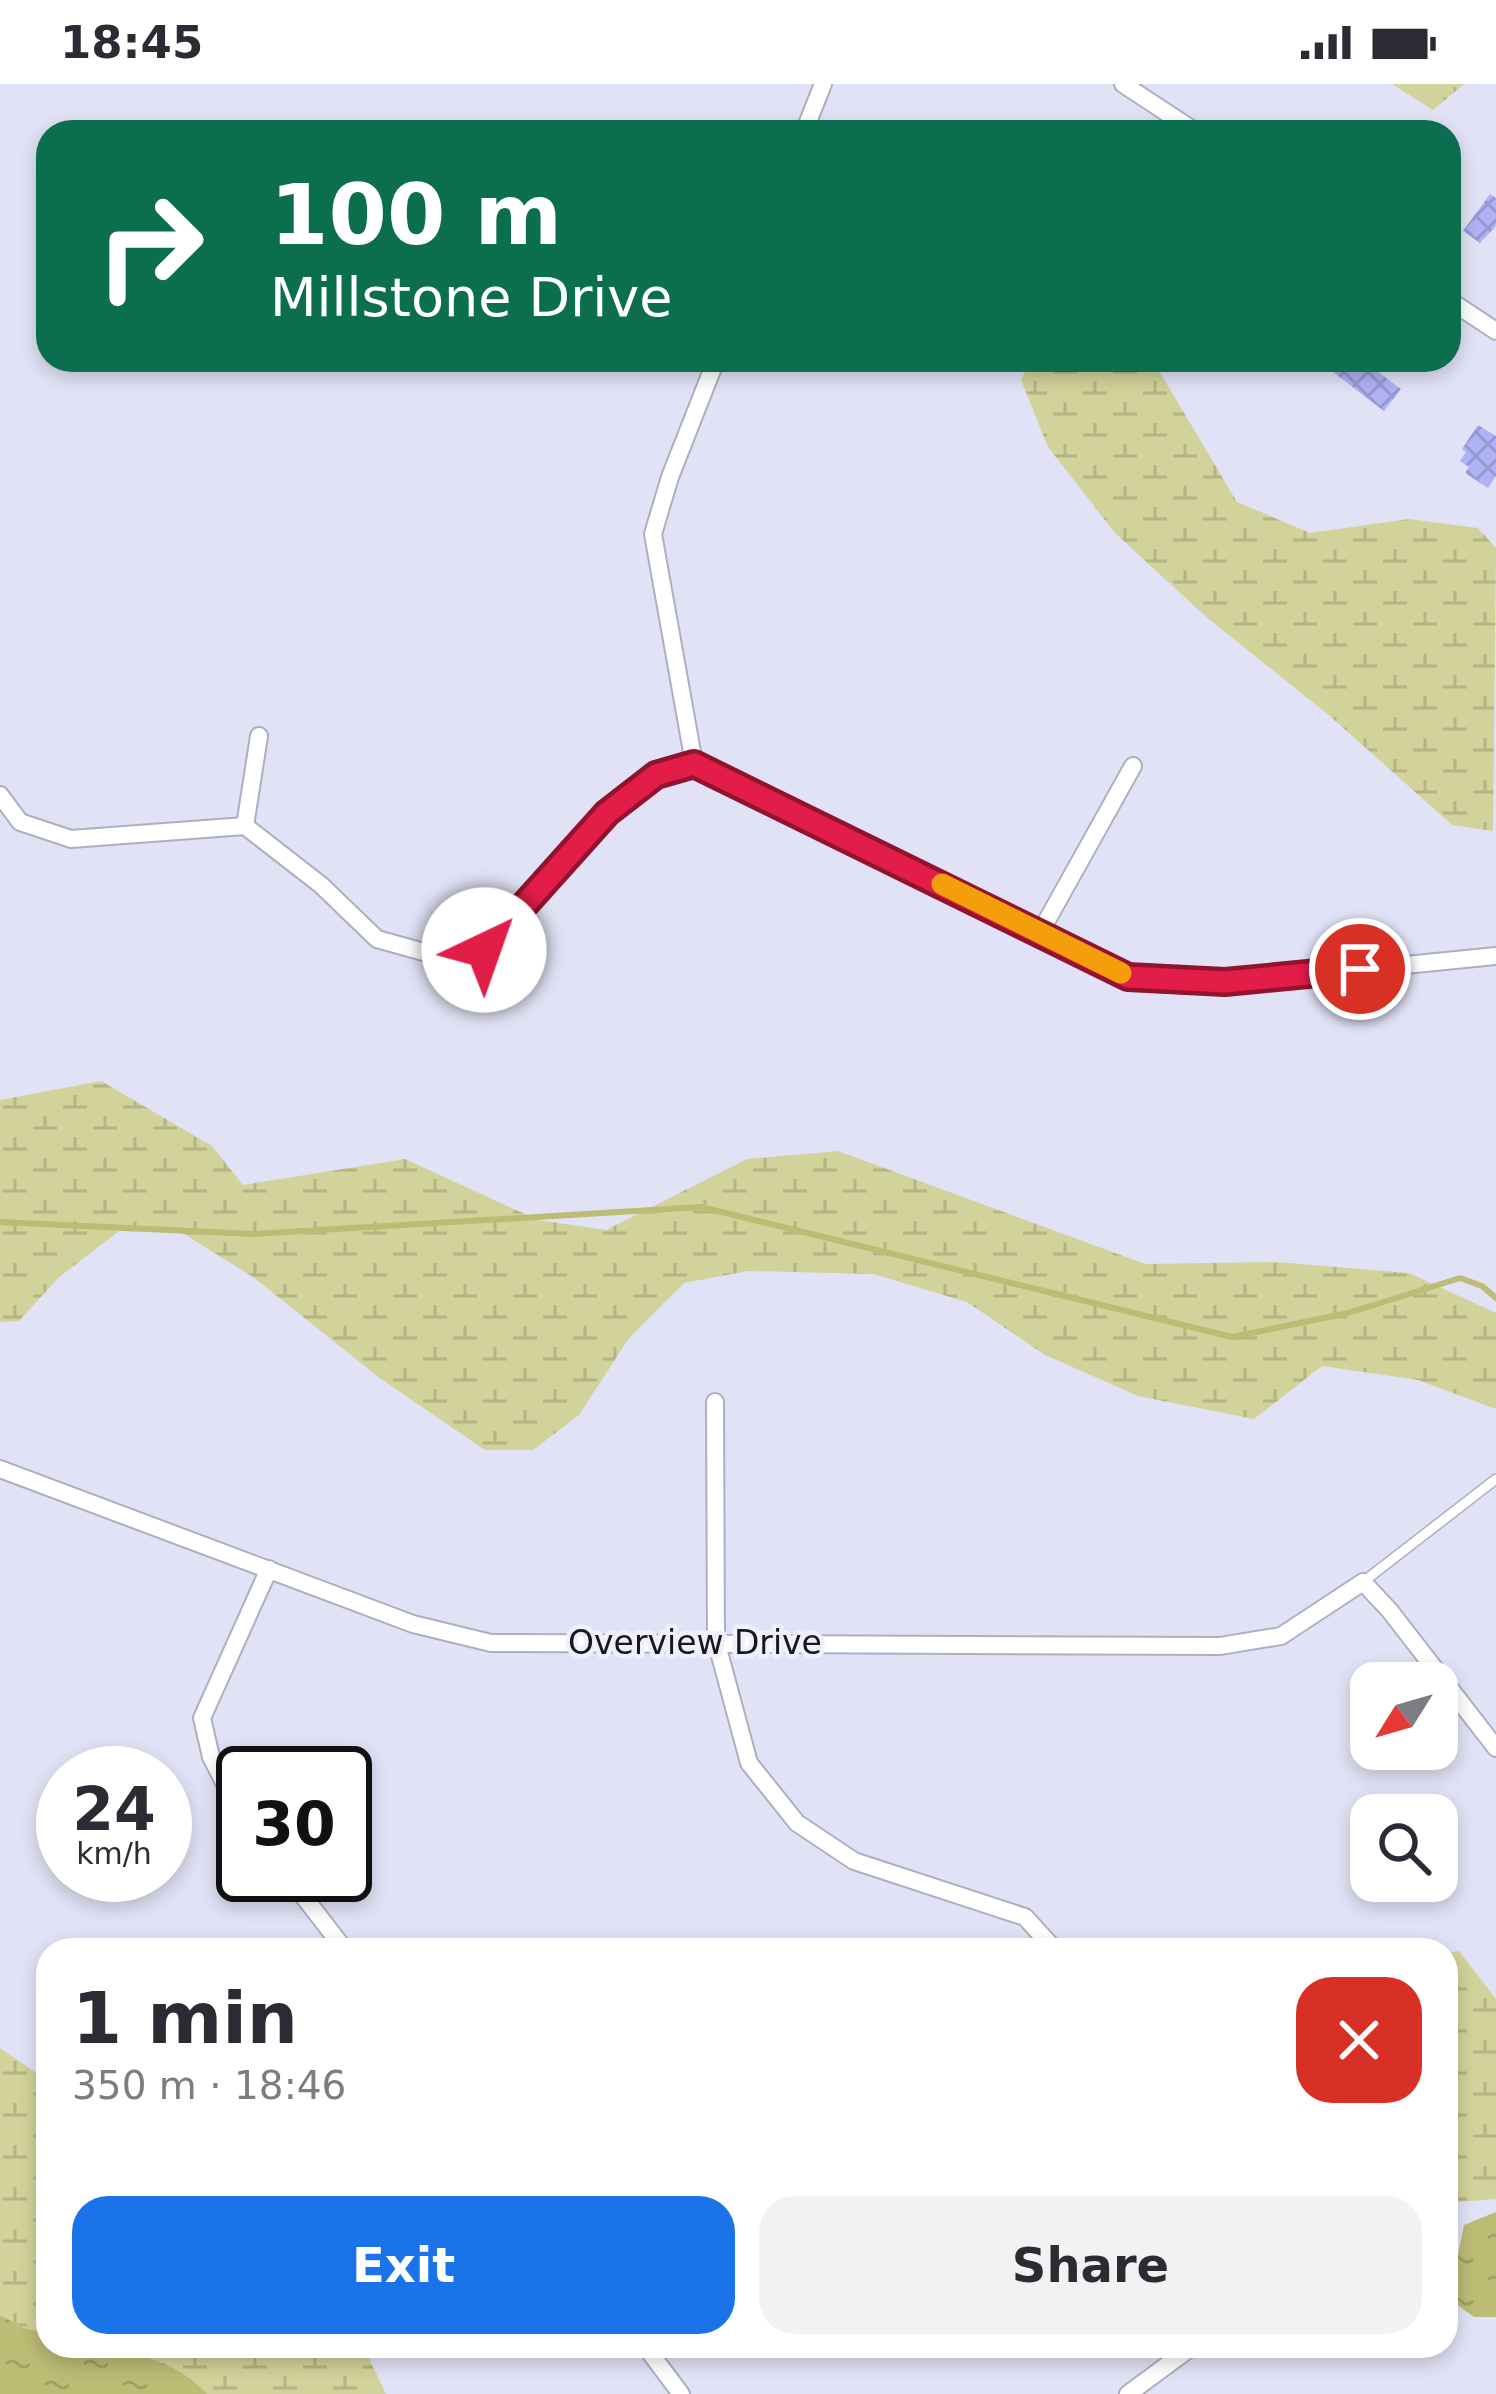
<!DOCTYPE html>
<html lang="en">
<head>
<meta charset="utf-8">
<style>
	:root { --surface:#fff; --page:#f2f2f3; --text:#2b2b33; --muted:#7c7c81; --accent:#1a73e8 }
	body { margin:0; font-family:"DejaVu Sans",sans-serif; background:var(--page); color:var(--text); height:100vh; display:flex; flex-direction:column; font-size:45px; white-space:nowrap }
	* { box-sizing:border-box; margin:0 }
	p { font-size:39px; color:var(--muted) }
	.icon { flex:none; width:66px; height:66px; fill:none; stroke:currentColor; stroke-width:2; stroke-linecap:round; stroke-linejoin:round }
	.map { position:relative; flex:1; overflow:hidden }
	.sheet { position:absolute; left:36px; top:1854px; width:1422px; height:420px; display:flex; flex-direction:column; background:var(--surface); border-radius:36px; box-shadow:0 6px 18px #0003 }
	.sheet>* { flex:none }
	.banner { position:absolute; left:36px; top:36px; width:1425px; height:252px; border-radius:36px; box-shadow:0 6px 18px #0003; background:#0b6e4f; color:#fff; overflow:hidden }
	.needle { width:78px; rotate:233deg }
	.controls { position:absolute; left:1350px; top:1578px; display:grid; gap:24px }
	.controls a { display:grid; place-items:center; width:108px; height:108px; border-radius:24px; background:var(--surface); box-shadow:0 6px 18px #0003; font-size:60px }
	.speed { position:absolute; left:36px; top:1662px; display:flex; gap:24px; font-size:60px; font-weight:700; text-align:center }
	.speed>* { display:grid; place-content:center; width:156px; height:156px; border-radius:50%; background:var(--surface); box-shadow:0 6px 18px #0003; line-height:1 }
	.speed small { font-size:30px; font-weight:400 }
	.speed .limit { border:6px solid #111; border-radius:18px; background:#fff; color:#111 }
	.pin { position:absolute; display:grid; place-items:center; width:102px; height:102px; color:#fff; margin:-51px; border:6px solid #fff; border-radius:50%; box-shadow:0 3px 12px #0007 }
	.me { position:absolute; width:132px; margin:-66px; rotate:42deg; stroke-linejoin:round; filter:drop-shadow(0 0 9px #0008) }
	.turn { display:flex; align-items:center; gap:42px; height:252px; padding:0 36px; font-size:54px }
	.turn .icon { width:156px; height:156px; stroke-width:2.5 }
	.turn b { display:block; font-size:84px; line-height:102px }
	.round { display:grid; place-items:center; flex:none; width:126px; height:126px; border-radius:36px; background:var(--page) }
	.summary { display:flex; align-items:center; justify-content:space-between; height:204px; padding:0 36px }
	h1 { font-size:72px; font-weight:600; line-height:90px }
	.button { display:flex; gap:24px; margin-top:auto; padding:24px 36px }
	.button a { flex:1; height:138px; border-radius:36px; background:var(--accent); color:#fff; font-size:48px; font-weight:600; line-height:138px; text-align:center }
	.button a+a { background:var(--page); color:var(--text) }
	.status { display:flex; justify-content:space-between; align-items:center; height:84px; padding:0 60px; background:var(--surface); direction:ltr }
	.status svg { height:33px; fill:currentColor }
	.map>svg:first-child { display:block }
</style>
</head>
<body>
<div class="status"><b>18:45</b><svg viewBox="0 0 49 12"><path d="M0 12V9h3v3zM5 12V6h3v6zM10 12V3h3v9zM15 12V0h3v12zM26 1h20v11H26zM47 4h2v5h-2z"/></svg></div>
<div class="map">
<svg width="1496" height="2310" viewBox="0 0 1496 2310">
	<defs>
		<pattern id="wetland-marsh" width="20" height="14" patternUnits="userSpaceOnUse" patternTransform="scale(3)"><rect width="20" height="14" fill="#d2d39a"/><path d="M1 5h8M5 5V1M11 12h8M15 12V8" fill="none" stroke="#b4b484"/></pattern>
		<pattern id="water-ripples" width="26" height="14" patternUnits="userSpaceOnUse" patternTransform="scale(3)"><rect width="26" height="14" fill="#bcbc75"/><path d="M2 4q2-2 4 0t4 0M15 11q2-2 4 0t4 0" fill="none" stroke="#a1a165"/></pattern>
		<pattern id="building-cross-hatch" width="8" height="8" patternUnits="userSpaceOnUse" patternTransform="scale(3)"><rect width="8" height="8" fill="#afb2f4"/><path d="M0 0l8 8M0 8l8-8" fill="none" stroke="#9698d1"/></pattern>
	</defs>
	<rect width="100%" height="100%" fill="#e1e2f5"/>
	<g fill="url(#wetland-marsh)">
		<path d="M1392,0H1464L1433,26Z"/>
		<path d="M1030,276H1148L1155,280L1237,418L1310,449L1409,435L1478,444L1496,464L1493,747L1452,741L1331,633L1204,531L1115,449L1048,363L1021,296Z"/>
		<path d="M101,997L212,1062L243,1101L405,1075L538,1136L606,1146L747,1075L838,1067L1145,1180L1278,1178L1409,1189L1496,1229V1325L1418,1296L1322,1282L1254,1335L1138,1312L1045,1271L967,1218L873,1190L748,1187L684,1199L629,1254L579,1331L533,1366H485L381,1295L253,1193L181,1148L119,1147L58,1194L19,1237L0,1238V1016Z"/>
		<path d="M1459,1867L1496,1915V2115L1446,2119V1869Z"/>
		<path d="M0,1964L48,1997V2250L24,2244L0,2231Z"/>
		<path d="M101,2262H220L232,2266L245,2262H363L386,2310H207L149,2272Z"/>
	</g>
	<g fill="url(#water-ripples)">
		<path d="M1496,2128V2233H1474L1449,2215L1464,2141Z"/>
		<path d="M0,2231L24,2244L48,2250V2262C103,2262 167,2266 207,2310H0Z"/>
	</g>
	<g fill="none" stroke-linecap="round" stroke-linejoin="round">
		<path stroke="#bcbc75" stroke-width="6" d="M0,1138L254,1150L701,1123L1232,1253L1348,1229L1460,1194L1482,1202L1496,1214"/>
	</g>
	<g fill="url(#building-cross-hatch)">
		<path d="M1490,110L1496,114V142L1480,159L1463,147Z"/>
		<path d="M1336,276H1362L1401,305L1384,327L1329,285Z"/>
		<path d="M1478,341L1496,352V392L1488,404L1465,389L1469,383L1460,377L1466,368L1462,365Z"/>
	</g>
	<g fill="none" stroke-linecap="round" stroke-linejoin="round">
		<defs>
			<path id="lane" d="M1363,1498L1496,1395"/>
			<g id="street">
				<path d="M1123,0L1196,48"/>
				<path d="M804,48L823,0"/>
				<path d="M1449,216L1496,247"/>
				<path d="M694,679L653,450L670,393L716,276"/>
				<path d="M0,711L20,738L71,755L245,742L321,801L377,855L438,872L484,866L607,729L656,691L694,679L1128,893L1225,899L1496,872"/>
				<path d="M245,742L259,652"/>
				<path d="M1041,847L1133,682"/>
				<path d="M715,1318L716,1557L749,1679L797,1739L854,1777L1025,1833L1055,1866"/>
				<path d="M0,1385L413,1540L491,1559L1220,1562L1281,1552L1363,1498L1390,1527L1496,1664"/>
				<path d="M243,1735L211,1673L202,1634L269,1485"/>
				<path d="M287,1791L345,1866"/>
				<path d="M645,2262L681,2310"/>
				<path d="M1128,2310L1193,2262"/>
			</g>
		</defs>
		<use href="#lane" stroke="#adafc1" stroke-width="12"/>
		<use href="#street" stroke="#adafc1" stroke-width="20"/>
		<use href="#lane" stroke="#fff" stroke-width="9"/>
		<use href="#street" stroke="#fff" stroke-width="16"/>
	</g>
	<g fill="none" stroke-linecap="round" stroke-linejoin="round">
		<defs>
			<path id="route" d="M484,866L607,729L656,691L694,680L1128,893L1225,898L1360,885"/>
		</defs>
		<use href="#route" stroke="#92132f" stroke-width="30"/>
		<use href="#route" stroke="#e11d48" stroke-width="21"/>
		<path stroke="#f59e0b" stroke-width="21" d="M942,800L1121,889"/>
	</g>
	<g text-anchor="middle" stroke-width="9" stroke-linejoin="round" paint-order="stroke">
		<g font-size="33" fill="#17181e" stroke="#eff0fc">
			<text x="695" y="1570">Overview Drive</text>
		</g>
	</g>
</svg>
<div class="controls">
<a><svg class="needle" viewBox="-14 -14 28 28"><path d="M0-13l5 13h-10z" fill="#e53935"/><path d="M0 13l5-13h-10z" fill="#7c7c81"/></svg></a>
<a><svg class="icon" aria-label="search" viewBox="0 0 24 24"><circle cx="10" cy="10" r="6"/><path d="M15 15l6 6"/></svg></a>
</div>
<div class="speed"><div>24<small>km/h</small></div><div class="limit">30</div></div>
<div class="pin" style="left:1360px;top:885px;background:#d93025"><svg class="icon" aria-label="arrive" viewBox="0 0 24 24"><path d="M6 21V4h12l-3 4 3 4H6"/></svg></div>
<svg class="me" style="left:484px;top:866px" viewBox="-20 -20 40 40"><circle r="19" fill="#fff"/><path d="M0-13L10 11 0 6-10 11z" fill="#e11d48"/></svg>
<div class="banner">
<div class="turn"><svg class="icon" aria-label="right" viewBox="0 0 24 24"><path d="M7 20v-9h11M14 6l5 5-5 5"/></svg><div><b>100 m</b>Millstone Drive</div></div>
</div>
<section class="sheet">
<div class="summary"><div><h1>1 min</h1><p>350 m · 18:46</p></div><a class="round" style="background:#d93025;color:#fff"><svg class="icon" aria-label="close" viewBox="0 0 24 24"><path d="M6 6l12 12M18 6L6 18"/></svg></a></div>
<div class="button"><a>Exit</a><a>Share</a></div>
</section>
</div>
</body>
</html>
